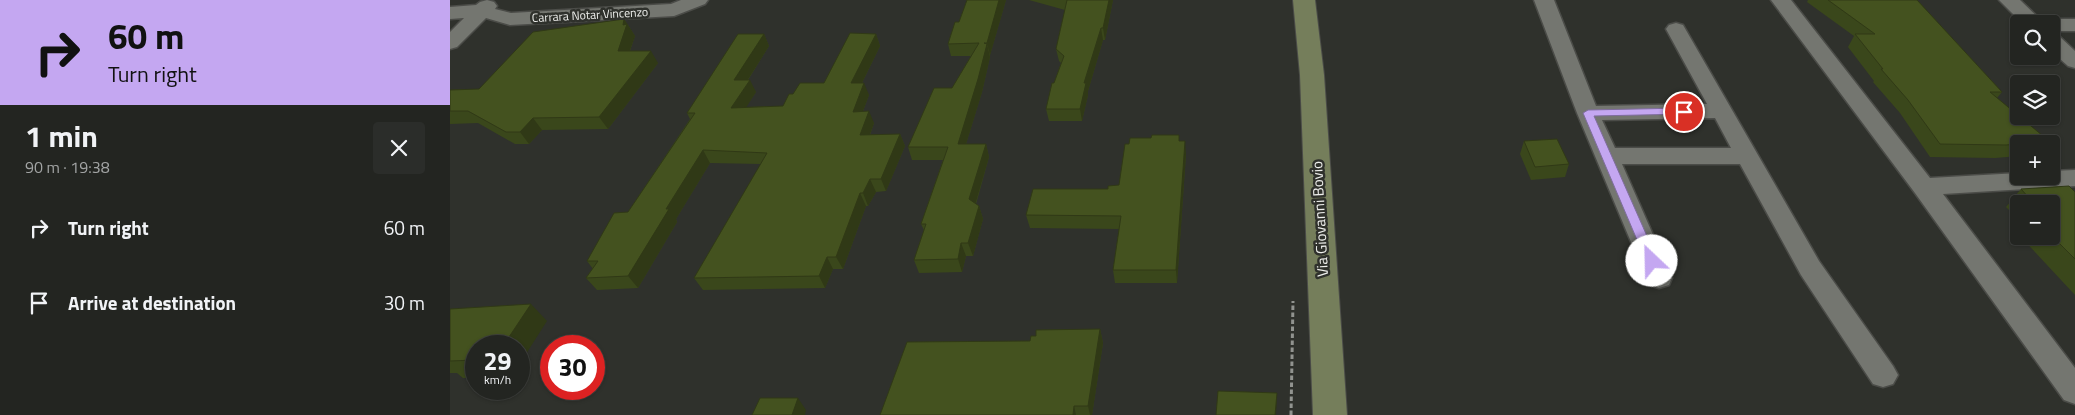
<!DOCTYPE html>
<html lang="en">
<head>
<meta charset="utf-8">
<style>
	:root { --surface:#232521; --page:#2b2d2a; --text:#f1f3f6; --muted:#a3a5a5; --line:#40423f }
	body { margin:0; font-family:"Titillium Web",sans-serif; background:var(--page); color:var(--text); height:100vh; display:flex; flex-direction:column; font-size:19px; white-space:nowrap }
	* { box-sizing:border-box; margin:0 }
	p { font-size:16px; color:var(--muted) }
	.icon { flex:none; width:28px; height:28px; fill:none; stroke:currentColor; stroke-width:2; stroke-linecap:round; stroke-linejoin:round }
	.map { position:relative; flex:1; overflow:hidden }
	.drawer { display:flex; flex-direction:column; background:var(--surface); width:450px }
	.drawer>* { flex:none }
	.top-card { background:#c4a7f1; color:#111; overflow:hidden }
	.fabs { position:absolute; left:1560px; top:15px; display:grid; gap:10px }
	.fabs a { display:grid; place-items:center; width:50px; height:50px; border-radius:5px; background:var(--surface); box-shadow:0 1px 4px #0004,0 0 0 1px var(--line); font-size:25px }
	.speed { position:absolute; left:15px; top:335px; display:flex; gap:10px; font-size:25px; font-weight:700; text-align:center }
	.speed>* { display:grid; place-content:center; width:65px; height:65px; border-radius:50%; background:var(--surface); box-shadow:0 1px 4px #0004,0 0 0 1px var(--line); line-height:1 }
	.speed small { font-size:12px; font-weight:400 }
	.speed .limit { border:8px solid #d22; background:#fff; color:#111 }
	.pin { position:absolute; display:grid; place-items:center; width:42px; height:42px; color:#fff; margin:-21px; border:2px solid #fff; border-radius:50%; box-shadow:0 1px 5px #0007 }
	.me { position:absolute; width:55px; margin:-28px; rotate:336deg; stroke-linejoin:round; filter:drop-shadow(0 0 4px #0008) }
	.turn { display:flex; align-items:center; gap:18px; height:105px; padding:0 25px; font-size:22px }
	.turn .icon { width:65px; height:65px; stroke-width:2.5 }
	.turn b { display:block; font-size:35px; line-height:42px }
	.round { display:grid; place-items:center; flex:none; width:52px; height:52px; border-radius:5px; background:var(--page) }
	.summary { display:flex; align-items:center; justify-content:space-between; height:85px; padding:0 25px }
	h1 { font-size:30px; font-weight:700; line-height:38px }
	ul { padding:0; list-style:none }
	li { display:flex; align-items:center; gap:15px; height:75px; padding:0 25px }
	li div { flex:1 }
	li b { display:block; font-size:19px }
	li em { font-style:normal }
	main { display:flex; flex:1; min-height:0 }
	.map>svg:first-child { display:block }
</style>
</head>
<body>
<main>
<section class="drawer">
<div class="top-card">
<div class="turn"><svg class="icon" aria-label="right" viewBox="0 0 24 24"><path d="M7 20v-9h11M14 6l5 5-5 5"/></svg><div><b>60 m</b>Turn right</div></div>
</div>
<div class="summary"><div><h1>1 min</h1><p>90 m · 19:38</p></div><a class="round"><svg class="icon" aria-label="close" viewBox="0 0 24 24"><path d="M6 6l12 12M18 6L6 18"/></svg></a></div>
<ul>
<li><svg class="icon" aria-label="right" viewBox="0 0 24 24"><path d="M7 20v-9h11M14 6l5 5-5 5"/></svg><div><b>Turn right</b></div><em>60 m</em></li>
<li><svg class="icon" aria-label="arrive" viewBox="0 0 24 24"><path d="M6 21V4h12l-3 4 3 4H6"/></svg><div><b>Arrive at destination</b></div><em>30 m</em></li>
</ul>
</section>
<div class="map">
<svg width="1625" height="415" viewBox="0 0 1625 415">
	<rect width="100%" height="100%" fill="#2f312c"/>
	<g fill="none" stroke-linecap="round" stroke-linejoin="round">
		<defs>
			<g id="street">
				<path d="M37,0L44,2L47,6L45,9L61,13L221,4L231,0H258L255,4L224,16L60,25L36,18L7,47L0,49V32L14,18L0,19V7L26,5L30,2Z"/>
				<path d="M1084,0H1104L1146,106L1257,104L1216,29L1219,25L1226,23L1233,25L1369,261L1443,366L1448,375L1443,384L1433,387L1423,384L1351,275L1290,164H1172L1222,278L1219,285L1209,288L1199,285L1127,113ZM1265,118L1281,148H1165L1152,120Z"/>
				<path d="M1321,0H1341L1480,178L1569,173V176H1601V171L1625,170V186L1493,194L1625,368V404L1614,400L1465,193Z"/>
				<path d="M1549,0H1570L1593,22L1601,19H1625V31H1601V24H1573Z"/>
				<path d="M1601,33L1608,35L1625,51V68L1618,66L1601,51Z"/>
			</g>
			<path id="secondary" d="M843,0H865L874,75L897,415H863L850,75Z"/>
		</defs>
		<use href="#street" stroke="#4b4c48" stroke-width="3"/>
		<use href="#secondary" stroke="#4b4c48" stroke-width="2"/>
		<path stroke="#91938f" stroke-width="3" stroke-dasharray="4.5 2.5" stroke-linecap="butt" d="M841,415L843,301"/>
		<use href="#street" fill="#747670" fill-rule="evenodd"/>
		<use href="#secondary" fill="#757e5b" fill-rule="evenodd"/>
	</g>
	<g fill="#3a471b">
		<path d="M517,0H556L540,55V57L532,92L516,144H536L539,157L526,204L529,206L533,219L523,256H516L512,272L469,273L464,260L474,230L471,224L493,160H462L458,147L502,88L521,56H501L498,44L509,22Z"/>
		<path d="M579,0H663L655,40H653L638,91V95L632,121H599L596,109L604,83L611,63L609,61L606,49L615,10Z"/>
		<path d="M1358,0H1467L1552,92L1547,98L1599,141L1597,144H1569V156L1545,158L1480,157L1450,113L1423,82L1424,81L1398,47L1404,36L1357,2Z"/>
		<path d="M174,19L185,36L180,51L208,63L158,129L92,130L79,144H65L28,123L0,124V90L29,89Z"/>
		<path d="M314,34L319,46L298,80L306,92L296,107L333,106L343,94L374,83L426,34L430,46L412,83L419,95L413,111L424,123L420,135L450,134L455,146L436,191L426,192L418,206H416L393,269H383L375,288L253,290L244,278L311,164L260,163L226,219L227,222L188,288L147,290L136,278L143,269L137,261L178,212L240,119L237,113Z"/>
		<path d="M730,141L736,154L727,283H665L663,270L669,229L580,228L576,215L669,185Z"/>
		<path d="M1074,141L1119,164L1115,177L1081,180L1070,154Z"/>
		<path d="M1571,189L1625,192V295L1570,236H1601V204H1569V235L1559,224L1565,216L1556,207Z"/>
		<path d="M0,309L97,321L26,346V378H13L7,373H0Z"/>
		<path d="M650,329L653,343L642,415H430L580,341Z"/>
	</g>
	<g fill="#303916">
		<path d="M549,0H556L540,55L537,43Z"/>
		<path d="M659,0H663L655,40L653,28Z"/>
		<path d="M174,19L185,36L175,64L168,51Z"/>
		<path d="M651,28L653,40L638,91V95L632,121L630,109L634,83Z"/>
		<path d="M314,34L319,46L290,92L284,80Z"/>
		<path d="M426,34L430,46L406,95L401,83Z"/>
		<path d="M537,44L540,57L532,92L512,157L508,144Z"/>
		<path d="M201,51L208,63L158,129L149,117Z"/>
		<path d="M300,80L306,92L288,120L281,108Z"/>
		<path d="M414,83L419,95L408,124L403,112Z"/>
		<path d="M419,111L424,123L415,148L410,135Z"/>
		<path d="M83,118L92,130L79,144L70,132Z"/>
		<path d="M450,134L455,146L436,191L431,179Z"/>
		<path d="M735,141L736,154L727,283L726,270Z"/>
		<path d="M536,144L539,157L523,212L519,199Z"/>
		<path d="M253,150L260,163L226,219L227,222L188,288L178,276L216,209Z"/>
		<path d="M420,179L426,192L418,206L413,193Z"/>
		<path d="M410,193L416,206L393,269L386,257Z"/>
		<path d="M529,206L533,219L523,256L518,243Z"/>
		<path d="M511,243L516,256L512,272L508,259Z"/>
		<path d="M377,257L383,269L375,288L369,276Z"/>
		<path d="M81,304L97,321L69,365V346H53Z"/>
		<path d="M650,329L653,343L642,415H640L638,406Z"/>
		<path d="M827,393L826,415H825Z"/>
		<path d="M348,398L356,410L355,415H342Z"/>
		<path d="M624,406L626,415H623Z"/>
	</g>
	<g fill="#44521f" stroke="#303916">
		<path d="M517,0H549L537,43H534L537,44L528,79L508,144H536L519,199L529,206L518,243H511L508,259L464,260L476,224H471L498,147H458L484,88H502L529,43L498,44L505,22H509Z"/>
		<path d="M617,0H659L653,28H651L634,83H636L630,109H596L602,83H604L614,56L606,49Z"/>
		<path d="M1378,0H1467L1552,92H1540L1599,141L1556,145L1490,144L1458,100L1431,69H1433L1405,34H1425Z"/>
		<path d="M174,19L173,25L177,24L168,51H201L149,117L83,118L70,132H56L18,111H0V90L29,89L83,32Z"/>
		<path d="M400,33L426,34L401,83H414L403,112L419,111L410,135L450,134L431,179H420L413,193H410L386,257H377L369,276L244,278L317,153L253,150L216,209H219L178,276L136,278L148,261H137L164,213L178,212L245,113H237L288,34H314L284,80H300L281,108L333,106L339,94H343L350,83H374Z"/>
		<path d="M702,135H729V141H735L726,270H663L671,216L576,215L583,189H658V186L669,185L675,144H679L680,138H701Z"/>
		<path d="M1107,139L1119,164L1085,167L1074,141Z"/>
		<path d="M1619,186L1625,192V259L1601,235V204H1577L1581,200L1571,189Z"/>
		<path d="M81,304L53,346H26V360L0,361V309Z"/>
		<path d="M650,329L638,406H624L623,415H430L457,342L580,341L581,336H586V330Z"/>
		<path d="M768,391L827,393L825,415H766Z"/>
		<path d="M310,398H348L342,415H302Z"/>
	</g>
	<path fill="#c4a7f1" stroke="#7f6d9d" d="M1234,108L1239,112L1237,114L1144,116L1208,261L1202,265L1196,261L1133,113L1138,110Z"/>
	<g text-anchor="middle" stroke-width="5" stroke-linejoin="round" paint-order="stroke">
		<g font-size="12" fill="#eeefec" stroke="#2f312c">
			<text transform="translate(140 15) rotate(-3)" y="4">Carrara Notar Vincenzo</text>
		</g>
		<g font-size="15" fill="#eeefec" stroke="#2f312c">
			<text transform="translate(870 219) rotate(-93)" y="5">Via Giovanni Bovio</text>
		</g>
	</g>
</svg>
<div class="fabs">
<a><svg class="icon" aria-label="search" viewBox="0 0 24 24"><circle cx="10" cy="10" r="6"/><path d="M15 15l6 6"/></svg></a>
<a><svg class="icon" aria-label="layers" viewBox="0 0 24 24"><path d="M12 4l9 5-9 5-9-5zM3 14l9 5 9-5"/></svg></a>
<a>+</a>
<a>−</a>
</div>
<div class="speed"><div>29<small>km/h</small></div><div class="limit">30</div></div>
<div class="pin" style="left:1234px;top:112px;background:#d93025"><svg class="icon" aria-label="arrive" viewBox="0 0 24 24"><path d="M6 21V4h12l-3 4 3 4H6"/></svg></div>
<svg class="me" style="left:1202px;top:261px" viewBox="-20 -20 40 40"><circle r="19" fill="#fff"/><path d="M0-13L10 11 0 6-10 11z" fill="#c4a7f1"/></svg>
</div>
</main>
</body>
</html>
